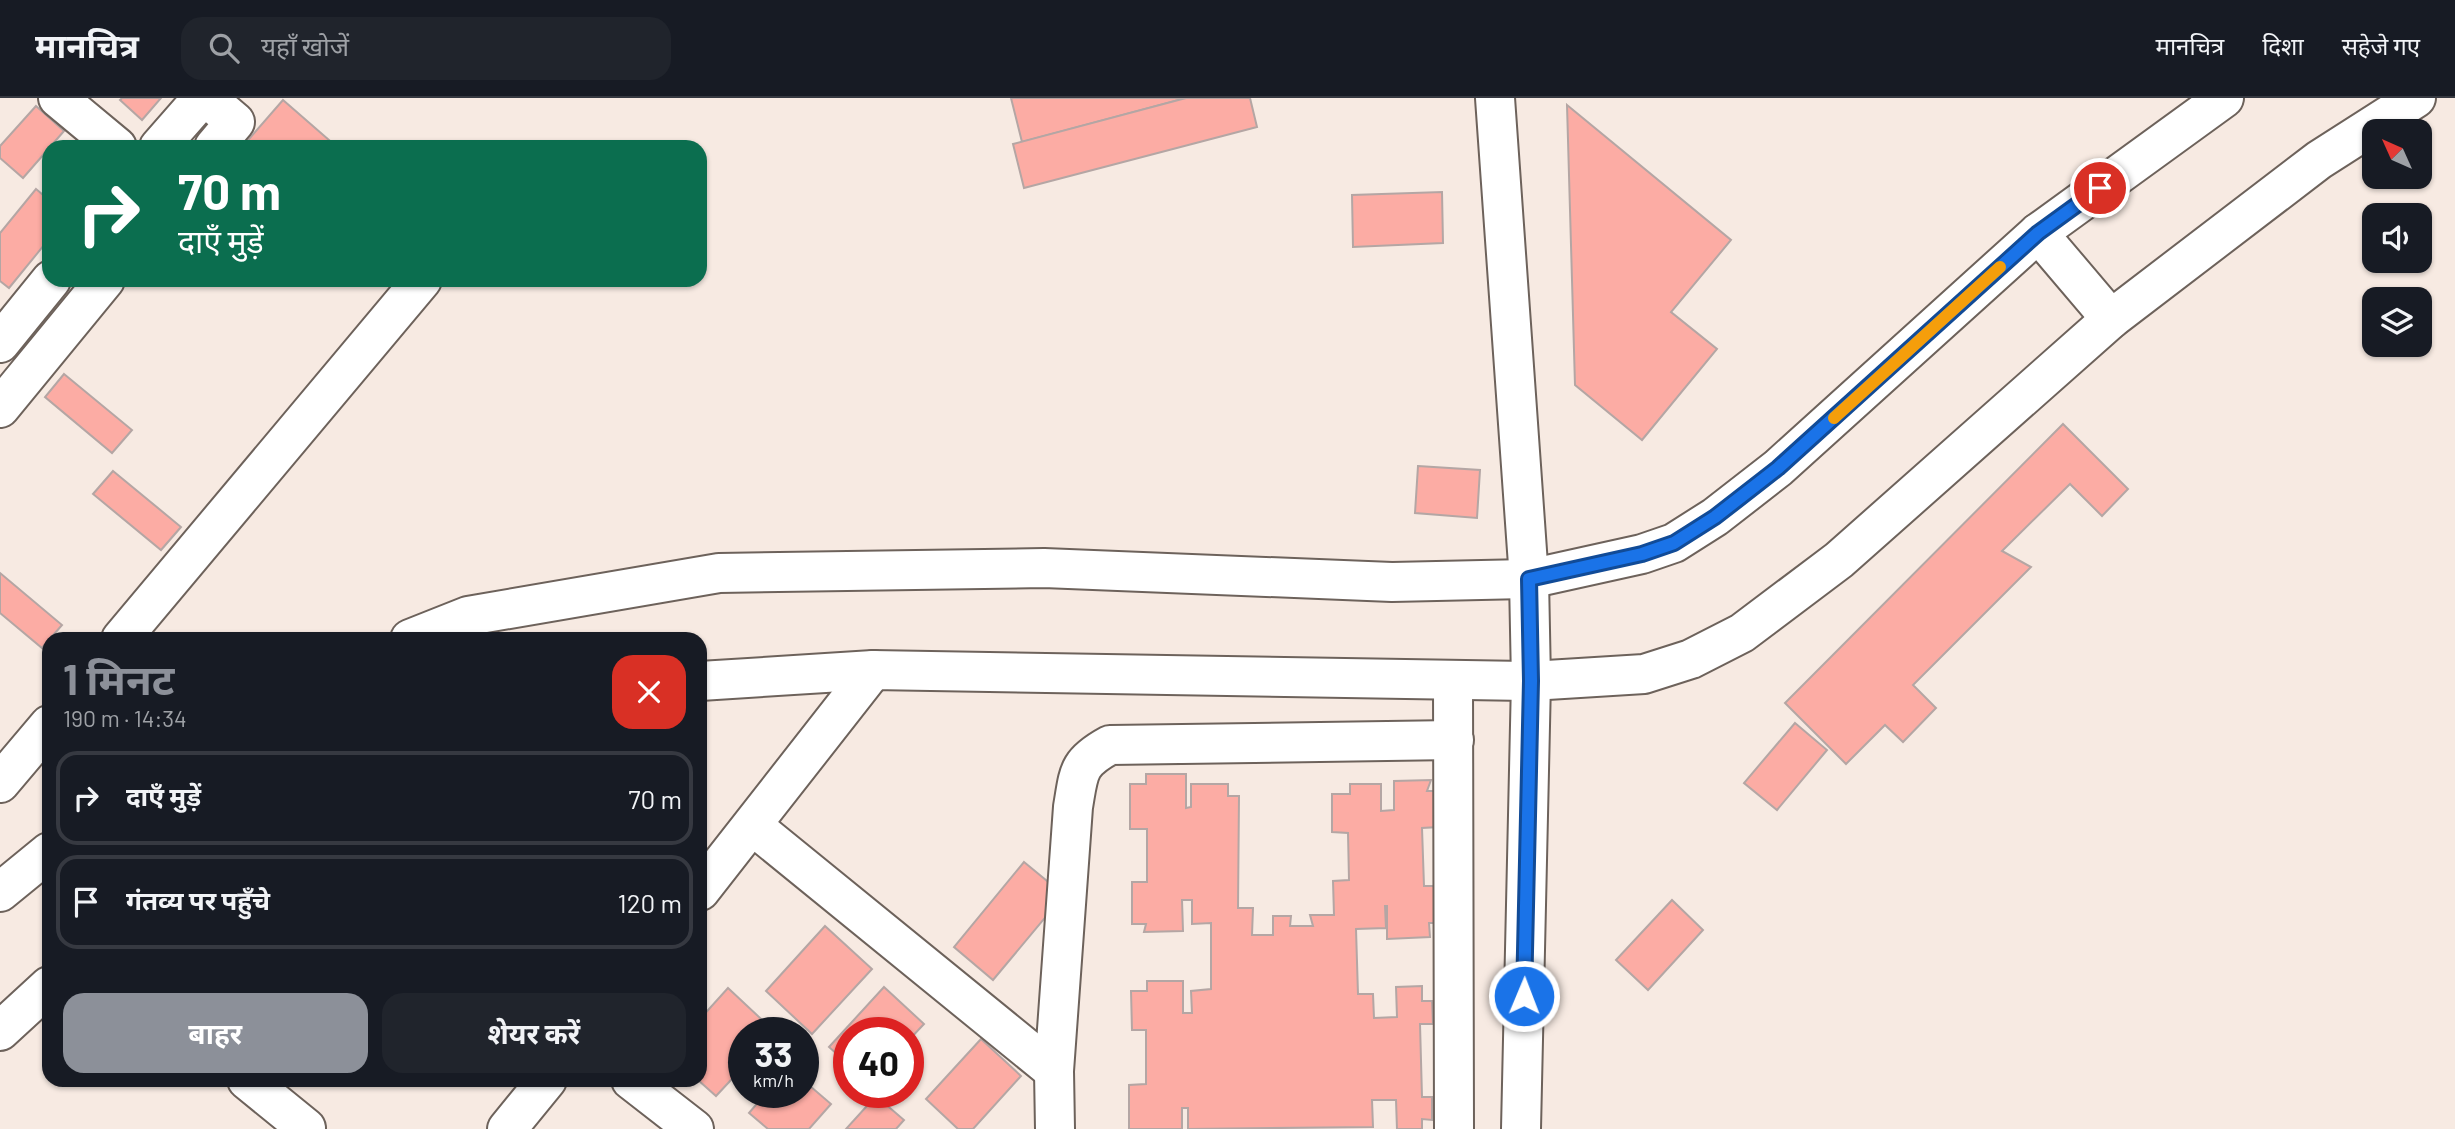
<!DOCTYPE html>
<html lang="hi">
<head>
<meta charset="utf-8">
<style>
	:root { --surface:#171b24; --page:#20242c; --text:#f1f3f6; --muted:#9ea1a6; --line:#363941; --accent:#8c9099 }
	body { margin:0; font-family:Barlow,"Noto Sans Devanagari",sans-serif; background:var(--page); color:var(--text); height:100vh; display:flex; flex-direction:column; font-size:26px; white-space:nowrap }
	* { box-sizing:border-box; margin:0 }
	p { font-size:23px; color:var(--muted) }
	.icon { flex:none; width:38px; height:38px; fill:none; stroke:currentColor; stroke-width:2; stroke-linecap:round; stroke-linejoin:round }
	.map { position:relative; flex:1; overflow:hidden }
	.panel { position:absolute; left:42px; top:534px; width:665px; height:455px; display:flex; flex-direction:column; background:var(--surface); border-radius:21px; box-shadow:0 2px 5px #0004 }
	.panel>* { flex:none }
	.guide { position:absolute; left:42px; top:42px; width:665px; height:147px; border-radius:21px; box-shadow:0 2px 5px #0004; background:#0b6e4f; color:#fff; overflow:hidden }
	.needle { width:46px; rotate:315deg }
	.buttons { position:absolute; left:2362px; top:21px; display:grid; gap:14px }
	.buttons a { display:grid; place-items:center; width:70px; height:70px; border-radius:14px; background:var(--surface); box-shadow:0 2px 5px #0004; font-size:35px }
	.speed { position:absolute; left:728px; top:919px; display:flex; gap:14px; font-size:35px; font-weight:700; text-align:center }
	.speed>* { display:grid; place-content:center; width:91px; height:91px; border-radius:50%; background:var(--surface); box-shadow:0 2px 5px #0004; line-height:1 }
	.speed small { font-size:18px; font-weight:400 }
	.speed .limit { border:10px solid #d22; background:#fff; color:#111 }
	.pin { position:absolute; display:grid; place-items:center; width:60px; height:60px; color:#fff; margin:-30px; border:4px solid #fff; border-radius:50%; box-shadow:0 2px 7px #0007 }
	.me { position:absolute; width:77px; margin:-38px; rotate:1deg; stroke-linejoin:round; filter:drop-shadow(0 0 5px #0008) }
	.turn { display:flex; align-items:center; gap:24px; height:147px; padding:0 21px; font-size:32px }
	.turn .icon { width:91px; height:91px; stroke-width:2.5 }
	.turn b { display:block; font-size:49px; line-height:60px }
	.round { display:grid; place-items:center; flex:none; width:74px; height:74px; border-radius:21px; background:var(--page) }
	.overview { display:flex; align-items:center; justify-content:space-between; height:119px; padding:0 21px }
	h1 { font-size:42px; font-weight:700; line-height:52px; color:var(--accent) }
	.primary-button { display:flex; gap:14px; margin-top:auto; padding:14px 21px }
	.primary-button a { flex:1; height:80px; border-radius:21px; background:var(--accent); color:#fff; font-size:28px; font-weight:700; line-height:80px; text-align:center }
	.primary-button a+a { background:var(--page); color:var(--text) }
	ul { padding:0; list-style:none }
	li { display:flex; align-items:center; gap:21px; height:94px; margin:0 14px 10px; padding:0 7px; border:4px solid var(--line); border-radius:21px }
	li div { flex:1 }
	li b { display:block; font-size:26px }
	li em { font-style:normal }
	header { display:flex; align-items:center; gap:42px; box-sizing:border-box; height:98px; padding:0 35px; background:var(--surface); border-bottom:2px solid var(--line) }
	header strong { font-size:33px }
	nav { display:flex; gap:38px; margin-inline-start:auto; font-size:24px }
	.search { width:490px; height:63px; background:var(--page); display:flex; align-items:center; gap:18px; box-sizing:border-box; padding:0 24px; border-radius:21px; color:var(--muted); font-size:26px }
	.map>svg:first-child { display:block }
</style>
</head>
<body>
<header>
<strong>मानचित्र</strong>
<div class="search"><svg class="icon" aria-label="search" viewBox="0 0 24 24"><circle cx="10" cy="10" r="6"/><path d="M15 15l6 6"/></svg>यहाँ खोजें</div>
<nav><a>मानचित्र</a><a>दिशा</a><a>सहेजे गए</a></nav>
</header>
<div class="map">
<svg width="2455" height="1031" viewBox="0 0 2455 1031">
	<rect width="100%" height="100%" fill="#f7eae2"/>
	<g fill="#fcaca4" stroke="#b4a6a4" stroke-width="2">
		<path d="M122,0H161L142,22L120,2Z"/>
		<path d="M1011,0H1186L1022,44Z"/>
		<path d="M1186,0H1250L1257,29L1024,90L1013,46Z"/>
		<path d="M283,2L337,49H242Z"/>
		<path d="M1567,7L1731,142L1671,214L1717,251L1642,342L1575,287Z"/>
		<path d="M36,8L64,33L23,80L0,60V48Z"/>
		<path d="M36,91L49,102V141L9,190L0,183V135Z"/>
		<path d="M1442,94L1443,145L1353,149L1352,97Z"/>
		<path d="M64,276L132,332L112,355L45,299Z"/>
		<path d="M2063,326L2128,391L2102,418L2070,386L2002,453L2031,469L1913,587L1936,610L1903,644L1885,627L1846,666L1785,605Z"/>
		<path d="M1418,368L1480,372L1477,420L1415,415Z"/>
		<path d="M113,373L181,429L161,452L93,396Z"/>
		<path d="M0,475L62,527L42,550L0,515Z"/>
		<path d="M1795,625L1827,652L1777,712L1744,685Z"/>
		<path d="M1146,676H1186V710L1191,709V686H1228V698H1239L1238,810H1253L1252,837H1273V818H1291L1290,828H1313L1310,817H1334L1333,783L1349,782L1348,735L1332,734V696H1350V686H1381V713L1394,712V683L1431,682L1427,693H1438L1439,729L1422,730L1424,788H1439L1440,825H1429L1430,839L1387,841V808H1385L1386,830L1356,831L1358,896H1373L1374,920L1397,919L1396,889L1422,888V903H1432L1433,926H1420L1422,999H1432V1022L1422,1021V1031H1397L1396,1002H1372L1373,1029L1188,1031V1010H1182V1031H1129V987L1146,986V932H1132L1131,893H1147V883H1183V915H1192L1191,893L1211,891V825L1192,826V802H1182L1183,833L1144,834L1146,826H1132V784H1147V731H1130V686H1146Z"/>
		<path d="M1024,764L1064,797L993,882L954,849Z"/>
		<path d="M1672,802L1703,832L1648,892L1616,862Z"/>
		<path d="M825,828L872,871L812,936L766,893Z"/>
		<path d="M884,889L924,926L908,943V934H849V967L829,949Z"/>
		<path d="M728,890L775,934H744V968L716,998L698,982H700V921Z"/>
		<path d="M981,941L1021,978L973,1031H958L926,1001Z"/>
		<path d="M803,982L831,1006L809,1031H768L749,1015L767,994H803Z"/>
		<path d="M876,998L904,1022L896,1031H846Z"/>
	</g>
	<g fill="none" stroke-linecap="round" stroke-linejoin="round">
		<defs>
			<g id="minor">
				<path d="M58,0L117,49"/>
				<path d="M207,0L235,24L214,49"/>
				<path d="M159,49L202,0"/>
				<path d="M2038,135L2111,221"/>
				<path d="M0,245L51,182"/>
				<path d="M0,310L105,182"/>
				<path d="M121,541L422,182"/>
				<path d="M410,541L468,518L719,475L1044,470L1392,484L1529,481L1642,456L1674,445L1715,419L1778,370L2038,135L2224,0"/>
				<path d="M700,583L873,572L1531,583L1644,576L1691,561L1742,535L1839,462L2111,221L2319,62L2416,0"/>
				<path d="M1453,583L1454,1031"/>
				<path d="M0,685L49,627"/>
				<path d="M753,728L1054,973"/>
				<path d="M700,793L873,572"/>
				<path d="M0,794L49,754"/>
				<path d="M0,933L49,888"/>
				<path d="M247,982L306,1030"/>
				<path d="M631,982L694,1031"/>
				<path d="M507,1031L547,982"/>
				<path d="M1055,1031L1054,973L1073,709C1079,674 1077,665 1110,647L1454,642"/>
			</g>
			<path id="tertiary" d="M1495,0L1529,481L1531,583L1521,1031"/>
		</defs>
		<use href="#minor" stroke="#6d625b" stroke-width="42"/>
		<use href="#tertiary" stroke="#6d625b" stroke-width="42"/>
		<use href="#minor" stroke="#fff" stroke-width="38"/>
		<use href="#tertiary" stroke="#fff" stroke-width="38"/>
	</g>
	<g fill="none" stroke-linecap="round" stroke-linejoin="round">
		<defs>
			<path id="route" d="M1524,898L1531,583L1529,481L1642,456L1674,445L1715,419L1778,370L2038,135L2100,90"/>
		</defs>
		<use href="#route" stroke="#114b97" stroke-width="18"/>
		<use href="#route" stroke="#1a73e8" stroke-width="12"/>
		<path stroke="#f59e0b" stroke-width="12" d="M1834,320L2000,169"/>
	</g>
</svg>
<div class="buttons">
<a><svg class="needle" viewBox="-14 -14 28 28"><path d="M0-13l5 13h-10z" fill="#e53935"/><path d="M0 13l5-13h-10z" fill="#9ea1a6"/></svg></a>
<a><svg class="icon" aria-label="sound" viewBox="0 0 24 24"><path d="M4 9h4l5-4v14l-5-4H4zM17 9q2 3 0 6"/></svg></a>
<a><svg class="icon" aria-label="layers" viewBox="0 0 24 24"><path d="M12 4l9 5-9 5-9-5zM3 14l9 5 9-5"/></svg></a>
</div>
<div class="speed"><div>33<small>km/h</small></div><div class="limit">40</div></div>
<div class="pin" style="left:2100px;top:90px;background:#d93025"><svg class="icon" aria-label="arrive" viewBox="0 0 24 24"><path d="M6 21V4h12l-3 4 3 4H6"/></svg></div>
<svg class="me" style="left:1524px;top:898px" viewBox="-20 -20 40 40"><circle r="17" fill="#1a73e8" stroke="#fff" stroke-width="3"/><path d="M0-11L8 9 0 5-8 9z" fill="#fff"/></svg>
<div class="guide">
<div class="turn"><svg class="icon" aria-label="right" viewBox="0 0 24 24"><path d="M7 20v-9h11M14 6l5 5-5 5"/></svg><div><b>70 m</b>दाएँ मुड़ें</div></div>
</div>
<section class="panel">
<div class="overview"><div><h1>1 मिनट</h1><p>190 m · 14:34</p></div><a class="round" style="background:#d93025;color:#fff"><svg class="icon" aria-label="close" viewBox="0 0 24 24"><path d="M6 6l12 12M18 6L6 18"/></svg></a></div>
<ul>
<li><svg class="icon" aria-label="right" viewBox="0 0 24 24"><path d="M7 20v-9h11M14 6l5 5-5 5"/></svg><div><b>दाएँ मुड़ें</b></div><em>70 m</em></li>
<li><svg class="icon" aria-label="arrive" viewBox="0 0 24 24"><path d="M6 21V4h12l-3 4 3 4H6"/></svg><div><b>गंतव्य पर पहुँचे</b></div><em>120 m</em></li>
</ul>
<div class="primary-button"><a>बाहर</a><a>शेयर करें</a></div>
</section>
</div>
</body>
</html>
